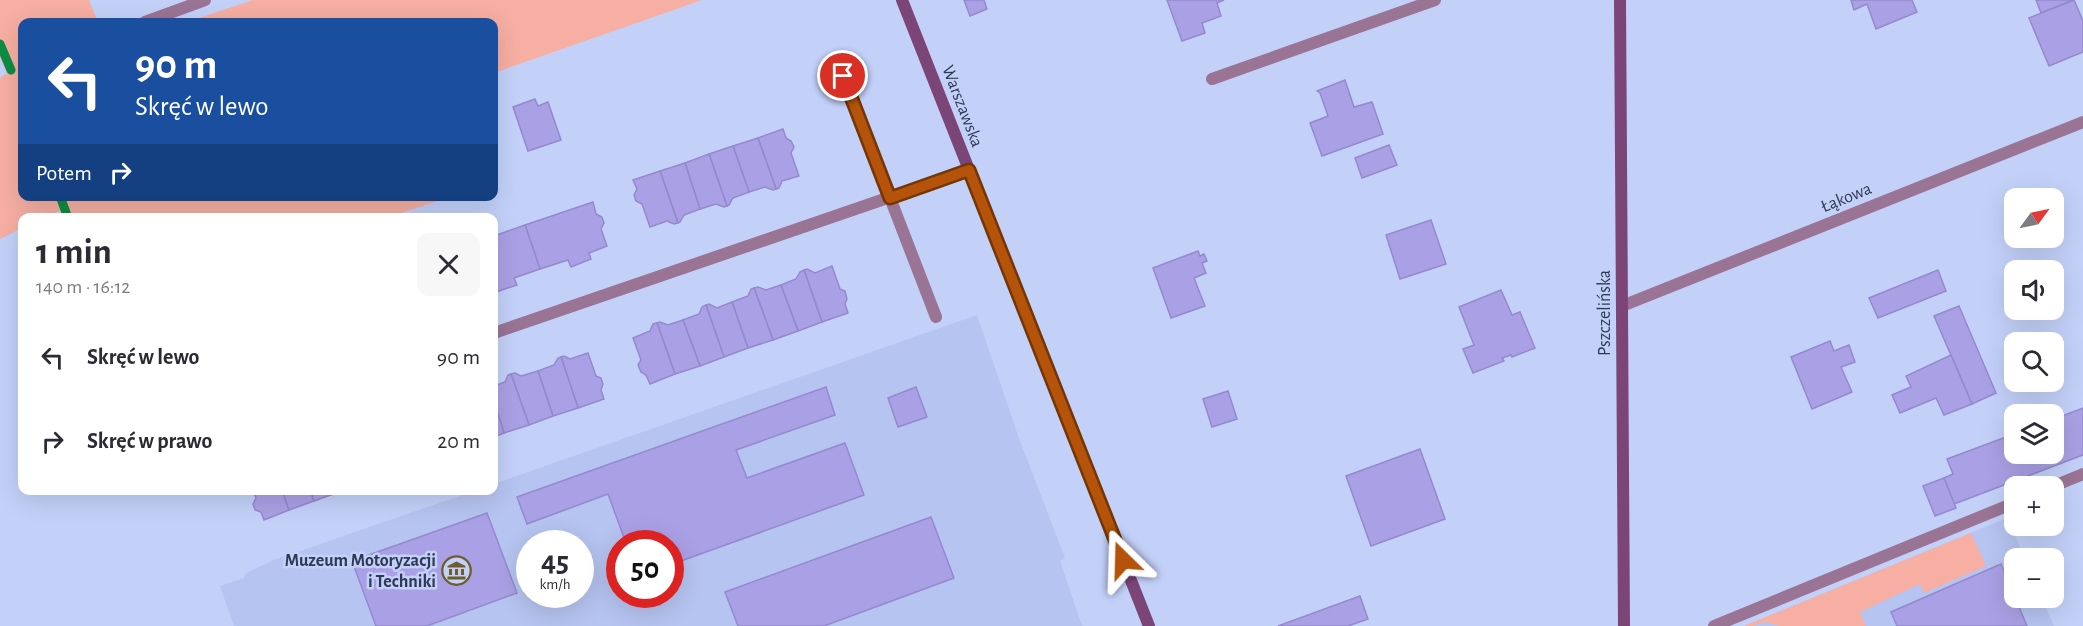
<!DOCTYPE html>
<html lang="pl">
<head>
<meta charset="utf-8">
<style>
	:root { --surface:#fff; --page:#f7f7f7; --text:#2b2b33; --muted:#7c7c81 }
	body { margin:0; font-family:"Alegreya Sans",sans-serif; background:var(--page); color:var(--text); height:100vh; display:flex; flex-direction:column; font-size:22px; white-space:nowrap }
	* { box-sizing:border-box; margin:0 }
	p { font-size:20px; color:var(--muted) }
	.icon { flex:none; width:33px; height:33px; fill:none; stroke:currentColor; stroke-width:2; stroke-linecap:round; stroke-linejoin:round }
	.map { position:relative; flex:1; overflow:hidden }
	.panel { position:absolute; left:18px; top:213px; width:480px; height:282px; display:flex; flex-direction:column; background:var(--surface); border-radius:12px; box-shadow:0 6px 24px #0002 }
	.panel>* { flex:none }
	.guide { position:absolute; left:18px; top:18px; width:480px; height:183px; border-radius:12px; box-shadow:0 6px 24px #0002; background:#1a4fa0; color:#fff; overflow:hidden }
	.needle { width:39px; rotate:57deg }
	.controls { position:absolute; left:2004px; top:188px; display:grid; gap:12px }
	.controls a { display:grid; place-items:center; width:60px; height:60px; border-radius:12px; background:var(--surface); box-shadow:0 6px 24px #0002; font-size:30px }
	.speed { position:absolute; left:516px; top:530px; display:flex; gap:12px; font-size:30px; font-weight:700; text-align:center }
	.speed>* { display:grid; place-content:center; width:78px; height:78px; border-radius:50%; background:var(--surface); box-shadow:0 6px 24px #0002; line-height:1 }
	.speed small { font-size:15px; font-weight:400 }
	.speed .limit { border:9px solid #d22; background:#fff; color:#111 }
	.pin { position:absolute; display:grid; place-items:center; width:51px; height:51px; color:#fff; margin:-26px; border:3px solid #fff; border-radius:50%; box-shadow:0 2px 6px #0007 }
	.me { position:absolute; width:66px; margin:-33px; rotate:338deg; stroke-linejoin:round; filter:drop-shadow(0 0 4px #0008) }
	.turn { display:flex; align-items:center; gap:21px; height:126px; padding:0 18px; font-size:27px }
	.turn .icon { width:78px; height:78px; stroke-width:2.5 }
	.turn b { display:block; font-size:42px; line-height:51px }
	.then { display:flex; align-items:center; height:57px; padding:0 18px; background:#0003; gap:12px; font-size:22px }
	.round { display:grid; place-items:center; flex:none; width:63px; height:63px; border-radius:12px; background:var(--page) }
	.head { display:flex; align-items:center; justify-content:space-between; height:102px; padding:0 18px }
	h1 { font-size:36px; font-weight:600; line-height:45px }
	ul { padding:0; list-style:none }
	li { display:flex; align-items:center; gap:18px; height:84px; padding:0 18px }
	li div { flex:1 }
	li b { display:block; font-size:22px }
	li em { font-style:normal }
	.map>svg:first-child { display:block }
</style>
</head>
<body>
<div class="map">
<svg width="2083" height="626" viewBox="0 0 2083 626">
	<rect width="100%" height="100%" fill="#c3d1f9"/>
	<g fill="#b5c4f0" fill-rule="evenodd">
		<path d="M977,315L1020,441L1065,558L1060,561L1082,626H234L220,586L244,578L246,573L274,560L474,491L494,490V484ZM530,543H580V594H530ZM620,543H670V594H620Z"/>
		<path d="M2007,518L2025,558H2014V597H2041L2054,626H1744Z"/>
	</g>
	<g fill="#f6afa2">
		<path d="M0,0H89L98,22H22V196L450,197L389,217L70,218L66,208L46,217L22,218V228L0,239V78L7,73L0,57Z"/>
		<path d="M253,0H702L494,73V22H187Z"/>
		<path d="M1971,533L1986,566L1924,593L1920,584L1860,612L1866,626H1780L1764,622L1753,626H1744Z"/>
	</g>
	<g fill="none" stroke-linecap="round" stroke-linejoin="round">
		<g stroke="#0e8d43" stroke-width="9">
			<path d="M0,44L11,70"/>
			<path d="M60,196L68,218"/>
		</g>
	</g>
	<g fill="#aaa0e5" stroke="#9489cc" stroke-width="1.5">
		<path d="M964,0H984L987,9L970,16Z"/>
		<path d="M1167,0H1224L1217,3L1221,16L1202,23L1205,33L1182,41Z"/>
		<path d="M1851,0H1912L1917,12L1876,29L1867,4L1854,10Z"/>
		<path d="M2036,0H2073L2041,13Z"/>
		<path d="M2074,0L2083,21V52L2049,66L2029,18Z"/>
		<path d="M1345,80L1354,107L1372,102L1383,134L1322,156L1310,123L1328,116L1320,93L1317,91Z"/>
		<path d="M535,99L538,106L548,102L561,140L528,151L513,107Z"/>
		<path d="M783,129L786,138L791,141L794,147L791,153L799,176L782,181L779,188L776,189L758,138Z"/>
		<path d="M758,138L776,189L773,190L765,187L749,192L733,146Z"/>
		<path d="M1389,145L1397,165L1362,178L1355,158Z"/>
		<path d="M733,146L749,192L733,198L729,205L727,206L709,154Z"/>
		<path d="M709,154L727,206L724,207L716,204L700,209L685,163Z"/>
		<path d="M685,163L700,209L684,215L680,222L678,223L660,171Z"/>
		<path d="M660,171L678,223L674,224L667,221L650,227L642,204L636,201L634,195L637,189L633,180Z"/>
		<path d="M593,202L596,214L602,217L604,223L601,229L607,246L589,253L591,259L571,267L568,260L540,269L525,225Z"/>
		<path d="M1431,220L1446,264L1400,279L1386,235Z"/>
		<path d="M525,225L540,269L514,278L517,285L496,292L494,285V236Z"/>
		<path d="M1198,251L1200,256L1204,254L1207,261L1202,263L1206,273L1194,278L1205,306L1171,318L1153,268Z"/>
		<path d="M832,266L840,289L845,291L847,299L845,304L848,313L822,322L804,270L807,269L815,273Z"/>
		<path d="M804,270L822,322L798,331L781,285L796,279L800,272Z"/>
		<path d="M1938,270L1946,291L1878,318L1869,298Z"/>
		<path d="M781,285L798,331L773,340L754,288L758,287L766,290Z"/>
		<path d="M754,288L773,340L748,348L732,302L748,296L751,289Z"/>
		<path d="M1501,290L1512,315L1520,312L1535,348L1512,357L1511,355L1502,358L1504,361L1473,373L1463,349L1474,345L1459,307Z"/>
		<path d="M732,302L748,348L724,357L706,305L709,304L717,308Z"/>
		<path d="M706,305L724,357L700,366L683,320L699,314L702,307Z"/>
		<path d="M1959,306L1996,393L1972,404L1934,316Z"/>
		<path d="M683,320L700,366L675,374L657,323L660,322L668,325Z"/>
		<path d="M657,323L675,374L650,384L646,375L641,372L638,365L641,360L633,338L650,331L653,324Z"/>
		<path d="M1830,341L1834,351L1849,345L1855,362L1841,367L1852,392L1812,409L1791,357Z"/>
		<path d="M588,353L596,376L601,378L603,384L601,390L604,399L578,408L561,357L564,356L570,359Z"/>
		<path d="M1951,355L1972,404L1944,415L1936,398L1900,413L1892,395L1911,387L1906,376Z"/>
		<path d="M561,357L578,408L553,416L538,371L554,365L558,358Z"/>
		<path d="M538,371L553,416L529,425L511,374L515,373L521,376Z"/>
		<path d="M511,374L529,425L504,433L494,401V386L505,382L508,375Z"/>
		<path d="M826,387L835,415L736,450L747,478L845,443L864,495L670,565V543H626L608,494L527,524L517,497Z"/>
		<path d="M916,387L927,417L898,427L888,398Z"/>
		<path d="M1228,391L1237,419L1212,427L1203,399Z"/>
		<path d="M494,401L504,433L494,437Z"/>
		<path d="M2083,408V455L1954,504L1944,478L1953,474L1947,459L2014,434V453H2054V419Z"/>
		<path d="M1420,449L1445,519L1371,546L1346,476Z"/>
		<path d="M1944,478L1956,508L1935,516L1923,486Z"/>
		<path d="M253,490H282L289,510L264,520L261,512L255,510L253,504L256,498Z"/>
		<path d="M282,490H310L314,501L289,510Z"/>
		<path d="M310,490H338L339,492L314,501Z"/>
		<path d="M487,513L517,593L427,626H376L352,561Z"/>
		<path d="M931,517L954,578L824,626H738L725,592Z"/>
		<path d="M2001,564L2027,626H1897L1891,612Z"/>
		<path d="M1360,596L1368,619L1348,626H1278Z"/>
	</g>
	<g fill="none" stroke-linecap="round" stroke-linejoin="round">
		<g stroke="#9a7495" stroke-width="12">
			<path d="M843,76L936,317"/>
			<path d="M1212,79L1435,0"/>
			<path d="M494,333L969,170"/>
			<path d="M2054,486L2083,474"/>
			<path d="M1714,626L2014,503"/>
		</g>
		<g stroke="#9a7495" stroke-width="12">
			<path d="M145,22L205,0"/>
			<path d="M1622,306L2083,122"/>
		</g>
		<g stroke="#7c4577" stroke-width="12">
			<path d="M902,0L1149,626"/>
			<path d="M1620,0L1624,626"/>
		</g>
	</g>
	<g fill="none" stroke-linecap="round" stroke-linejoin="round">
		<defs>
			<path id="route" d="M843,76L890,198L969,170L1123,560"/>
		</defs>
		<use href="#route" stroke="#753606" stroke-width="15"/>
		<use href="#route" stroke="#b45309" stroke-width="10"/>
	</g>
	<defs>
		<symbol id="museum-ring" viewBox="-11 -11 22 22"><circle r="9.5" fill="#c3d1f9" stroke="#6e5c2a" stroke-width="1.5"/><path d="M0-6L6-3V-2H-6V-3ZM-5-1h2V3h-2ZM-1-1h2V3h-2ZM3-1h2V3H3ZM-6 4H6V6H-6Z" fill="#6e5c2a"/></symbol>
	</defs>
	<g fill-rule="evenodd">
		<use href="#museum-ring" x="440" y="554" width="33" height="33"/>
	</g>
	<g text-anchor="middle" stroke-width="5" stroke-linejoin="round" paint-order="stroke">
		<g font-size="18" fill="#303954" stroke="#c3d1f9">
			<text transform="translate(963 106) rotate(69)" y="6">Warszawska</text>
			<text transform="translate(1846 197) rotate(-22)" y="6">Łąkowa</text>
			<text transform="translate(1604 313) rotate(-90)" y="6">Pszczelińska</text>
		</g>
		<g font-size="18" font-weight="bold" fill="#303954" stroke="#c3d1f9" text-anchor="end">
			<text x="436" y="566">Muzeum Motoryzacji<tspan x="436" dy="21">i Techniki</tspan></text>
		</g>
	</g>
</svg>
<div class="controls">
<a><svg class="needle" viewBox="-14 -14 28 28"><path d="M0-13l5 13h-10z" fill="#e53935"/><path d="M0 13l5-13h-10z" fill="#7c7c81"/></svg></a>
<a><svg class="icon" aria-label="sound" viewBox="0 0 24 24"><path d="M4 9h4l5-4v14l-5-4H4zM17 9q2 3 0 6"/></svg></a>
<a><svg class="icon" aria-label="search" viewBox="0 0 24 24"><circle cx="10" cy="10" r="6"/><path d="M15 15l6 6"/></svg></a>
<a><svg class="icon" aria-label="layers" viewBox="0 0 24 24"><path d="M12 4l9 5-9 5-9-5zM3 14l9 5 9-5"/></svg></a>
<a>+</a>
<a>−</a>
</div>
<div class="speed"><div>45<small>km/h</small></div><div class="limit">50</div></div>
<div class="pin" style="left:843px;top:76px;background:#d93025"><svg class="icon" aria-label="arrive" viewBox="0 0 24 24"><path d="M6 21V4h12l-3 4 3 4H6"/></svg></div>
<svg class="me" style="left:1123px;top:560px" viewBox="-20 -20 40 40"><path d="M0-17L14 15 0 8-14 15z" fill="#b45309" stroke="#fff" stroke-width="4"/></svg>
<div class="guide">
<div class="turn"><svg class="icon" aria-label="left" viewBox="0 0 24 24"><path d="M17 20v-9H6M10 6l-5 5 5 5"/></svg><div><b>90 m</b>Skręć w lewo</div></div>
<div class="then">Potem<svg class="icon" aria-label="right" viewBox="0 0 24 24"><path d="M7 20v-9h11M14 6l5 5-5 5"/></svg></div>
</div>
<section class="panel">
<div class="head"><div><h1>1 min</h1><p>140 m · 16:12</p></div><a class="round"><svg class="icon" aria-label="close" viewBox="0 0 24 24"><path d="M6 6l12 12M18 6L6 18"/></svg></a></div>
<ul>
<li><svg class="icon" aria-label="left" viewBox="0 0 24 24"><path d="M17 20v-9H6M10 6l-5 5 5 5"/></svg><div><b>Skręć w lewo</b></div><em>90 m</em></li>
<li><svg class="icon" aria-label="right" viewBox="0 0 24 24"><path d="M7 20v-9h11M14 6l5 5-5 5"/></svg><div><b>Skręć w prawo</b></div><em>20 m</em></li>
</ul>
</section>
</div>
</body>
</html>
